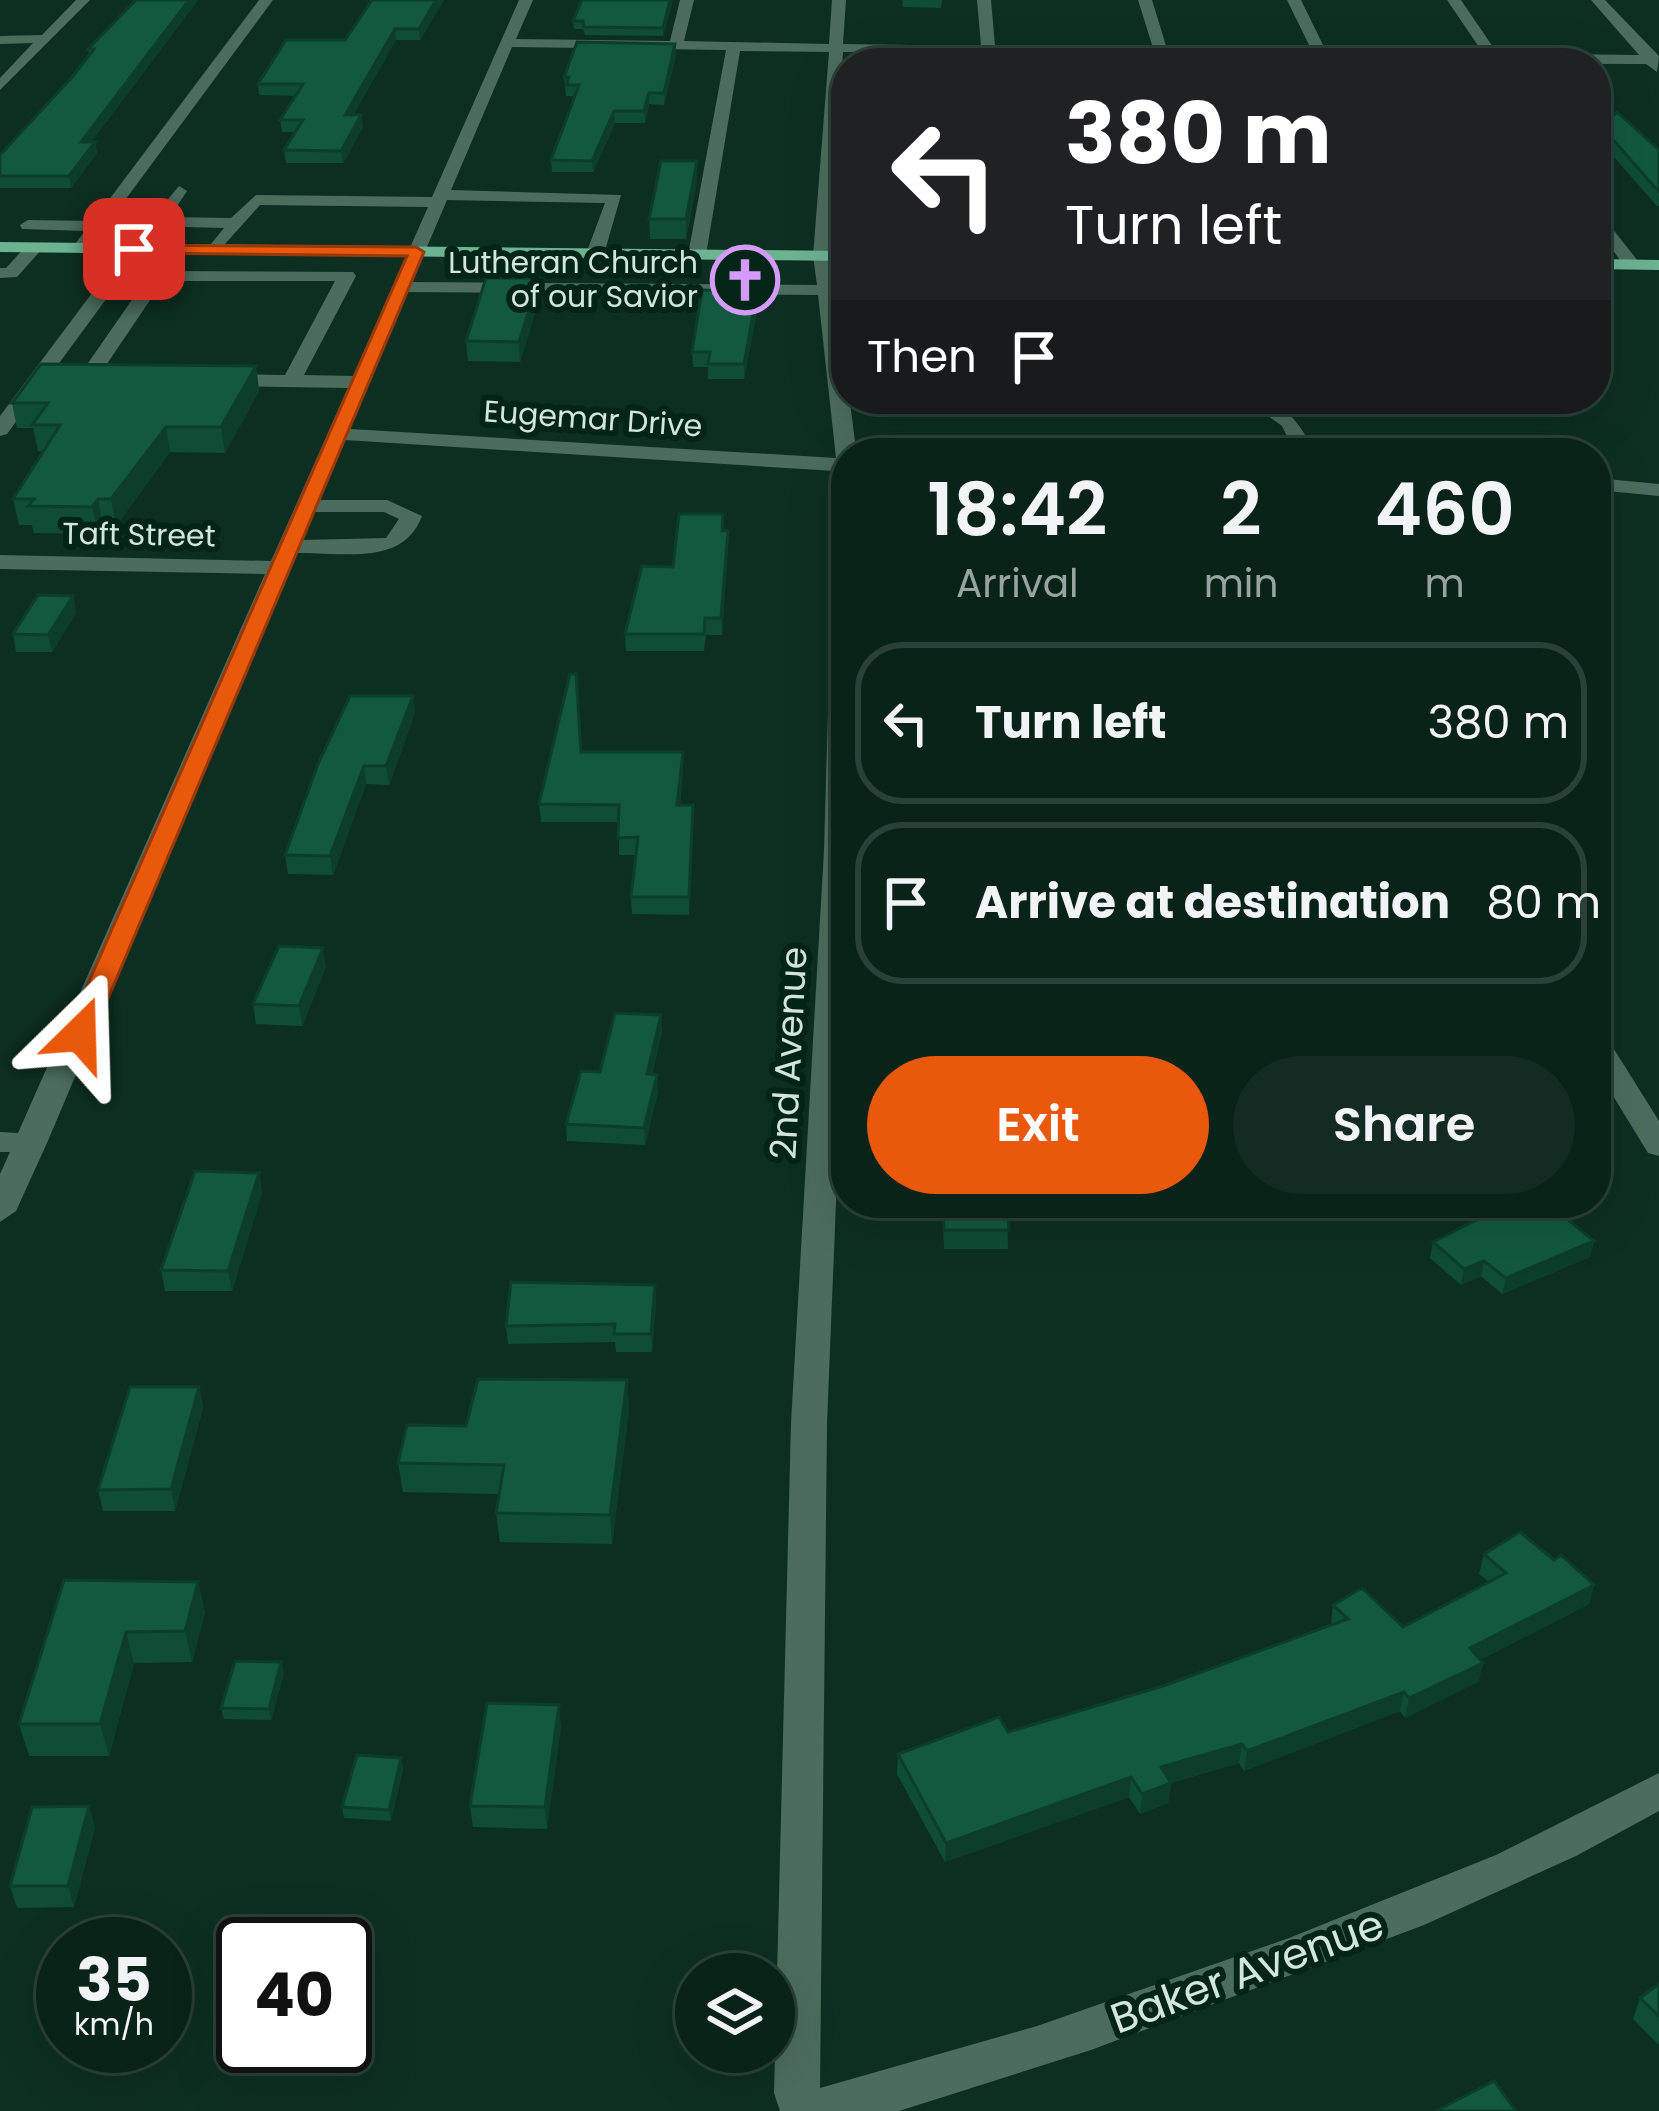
<!DOCTYPE html>
<html lang="en">
<head>
<meta charset="utf-8">
<style>
	:root { --surface:#0a2319; --page:#132b22; --text:#f1f3f6; --muted:#99a4a2; --line:#2a4038; --accent:#ea580c }
	body { margin:0; font-family:Poppins,sans-serif; background:var(--page); color:var(--text); height:100vh; display:flex; flex-direction:column; font-size:45px; white-space:nowrap }
	* { box-sizing:border-box; margin:0 }
	p { font-size:39px; color:var(--muted) }
	.icon { flex:none; width:66px; height:66px; fill:none; stroke:currentColor; stroke-width:2; stroke-linecap:round; stroke-linejoin:round }
	.map { position:relative; flex:1; overflow:hidden }
	.side { position:absolute; left:831px; top:438px; width:780px; height:780px; display:flex; flex-direction:column; background:var(--surface); border-radius:48px; box-shadow:0 12px 48px #0002,0 0 0 3px var(--line) }
	.side>* { flex:none }
	.banner { position:absolute; left:831px; top:48px; width:780px; height:366px; border-radius:48px; box-shadow:0 12px 48px #0002,0 0 0 3px var(--line); background:#202124; color:#fff; overflow:hidden }
	.buttons { position:absolute; left:675px; top:1953px; display:grid; gap:24px }
	.buttons a { display:grid; place-items:center; width:120px; height:120px; border-radius:50%; background:var(--surface); box-shadow:0 12px 48px #0002,0 0 0 3px var(--line); font-size:60px }
	.speed { position:absolute; left:36px; top:1917px; display:flex; gap:24px; font-size:60px; font-weight:700; text-align:center }
	.speed>* { display:grid; place-content:center; width:156px; height:156px; border-radius:50%; background:var(--surface); box-shadow:0 12px 48px #0002,0 0 0 3px var(--line); line-height:1 }
	.speed small { font-size:30px; font-weight:400 }
	.speed .limit { border:6px solid #111; border-radius:18px; background:#fff; color:#111 }
	.pin { position:absolute; display:grid; place-items:center; width:102px; height:102px; color:#fff; margin:-51px; border-radius:24px; box-shadow:0 6px 18px #0006 }
	.me { position:absolute; width:132px; margin:-66px; rotate:22deg; stroke-linejoin:round; filter:drop-shadow(0 0 9px #0008) }
	.turn { display:flex; align-items:center; gap:42px; height:252px; padding:0 36px; font-size:54px }
	.turn .icon { width:156px; height:156px; stroke-width:2.5 }
	.turn b { display:block; font-size:84px; line-height:102px }
	.then { display:flex; align-items:center; height:114px; padding:0 36px; background:#0003; gap:24px; font-size:45px }
	.eta { display:flex; justify-content:space-evenly; align-items:center; height:204px; text-align:center }
	.eta b { font-size:72px; font-weight:600; line-height:84px }
	.button { display:flex; gap:24px; margin-top:auto; padding:24px 36px }
	.button a { flex:1; height:138px; border-radius:72px; background:var(--accent); color:#fff; font-size:48px; font-weight:600; line-height:138px; text-align:center }
	.button a+a { background:var(--page); color:var(--text) }
	ul { padding:0; list-style:none }
	li { display:flex; align-items:center; gap:36px; height:162px; margin:0 24px 18px; padding:0 12px; border:6px solid var(--line); border-radius:48px }
	li div { flex:1 }
	li b { display:block; font-size:45px }
	li em { font-style:normal }
	.map>svg:first-child { display:block }
</style>
</head>
<body>
<div class="map">
<svg width="1659" height="2111" viewBox="0 0 1659 2111">
	<rect width="100%" height="100%" fill="#0d2f21"/>
	<g fill="none" stroke-linecap="round" stroke-linejoin="round">
		<g fill="#4c6d5d" fill-rule="evenodd">
			<path d="M76,0H90L0,90V78L33,43L0,44V36L42,35Z"/>
			<path d="M259,0H273L114,215L154,216L179,186L187,191L170,217L231,218L256,195L432,197L519,0H533L516,39L670,41L680,0H694L684,41L829,44L832,0H846L843,44L981,46L977,0H991L995,46L1153,48L1138,0H1152L1167,49L1312,51L1287,0H1301L1326,51L1483,53L1447,0H1461L1497,53L1639,55L1591,0H1605L1659,56L1657,72L1646,64L1318,63L1316,59L1169,57L1171,63H1157L1155,57L996,54L997,63H983L982,54L843,52L831,256L856,449L846,453V957L827,1423L820,2088L1037,2026L1289,1938L1496,1855L1659,1773V1811L1576,1856L1424,1925L1091,2050L899,2111H780L774,2093L791,1423L824,850L835,471L345,440L320,500H387L422,516C403,567 343,552 297,553L47,1143L16,1211L0,1222V1174L10,1152H0V1132L18,1133L265,574L0,569V555L271,561L348,388L216,386L206,380L216,374L285,375L335,281H163L94,383L77,379L170,245L176,244L185,249L170,271L353,272L356,276L304,375L353,376L428,207L260,205L216,254L207,249L224,228L107,225L81,253L72,248L85,231L22,229L20,225L28,220L93,221ZM512,47L726,50L688,255L697,260L706,255L740,51L829,52L813,256L817,285L412,282L447,200L605,203L586,254L595,259L604,254L621,195L451,190ZM408,292L818,295L836,458L350,429ZM314,512H384L399,519L386,538L302,540Z"/>
			<path d="M1596,208L1638,261V269H1626L1596,225Z"/>
			<path d="M28,244L43,248L17,277L0,278V268H6Z"/>
			<path d="M128,245L143,249L7,434L0,436V416Z"/>
			<path d="M1245,399C1284,399 1299,421 1315,453H1295L1282,426Z"/>
			<path d="M1596,478L1659,484V496L1596,490Z"/>
			<path d="M1596,1035L1607,1038L1659,1121V1156L1648,1153L1596,1068Z"/>
		</g>
		<g fill="#6cb392" fill-rule="evenodd">
			<path d="M0,242L846,251V261L0,252Z"/>
			<path d="M1596,259L1659,260V270L1596,269Z"/>
		</g>
	</g>
	<g fill="#0f4d36">
		<path d="M198,0L91,142H95L97,153L71,188H0V155L73,76L89,54L88,49Z"/>
		<path d="M372,0H444L420,40H396L353,115L363,127L343,163H286L284,150L295,132H282L280,120L296,96L259,95L258,84L345,40Z"/>
		<path d="M582,0H673L663,36L585,35L583,29H574L573,21Z"/>
		<path d="M902,0H942L941,8L903,7Z"/>
		<path d="M675,44L676,55L664,105L649,104L645,123H615L593,172H552L551,160L574,96H566L564,77Z"/>
		<path d="M1602,127L1659,150V206H1657L1599,140Z"/>
		<path d="M697,161V181L686,239H650L649,219Z"/>
		<path d="M539,278L540,297L520,362L468,361L466,341Z"/>
		<path d="M758,306L744,379H708V367H693L692,352Z"/>
		<path d="M256,366L259,391L225,453L170,452L116,526H103L98,534L34,533L32,525H19L13,499L44,451H38L33,428H17L12,403Z"/>
		<path d="M723,531L728,547L722,635H706L704,651H626L625,634L673,567Z"/>
		<path d="M73,596L76,613L52,652H16L13,634Z"/>
		<path d="M413,696L415,713L389,785L366,784L333,875L288,874L285,855Z"/>
		<path d="M581,752L683,769L680,805H693L689,915L632,914L631,897L636,855H619V822H541L539,804Z"/>
		<path d="M326,967L302,1026L256,1024L253,1004Z"/>
		<path d="M661,1015L662,1032L652,1075L658,1092L645,1145L567,1141L566,1124L600,1072Z"/>
		<path d="M259,1173L262,1193L232,1291H165L161,1270Z"/>
		<path d="M942,1203H1007L1008,1249H944Z"/>
		<path d="M1500,1219L1594,1241L1590,1257L1502,1294L1481,1276L1461,1285L1430,1258L1433,1242Z"/>
		<path d="M655,1285L656,1303L652,1352H616L615,1342L508,1344L506,1326Z"/>
		<path d="M627,1380L629,1409L612,1544L500,1542L496,1513L500,1494L403,1492L398,1463L466,1426Z"/>
		<path d="M199,1387L203,1408L175,1511H103L98,1490Z"/>
		<path d="M1484,1554L1554,1560L1594,1585L1589,1604L1480,1660L1483,1663L1478,1682L1405,1718L1400,1711L1244,1771L1239,1763L1171,1783L1168,1803L1140,1814L1129,1797L945,1862L897,1774L898,1754L1008,1732L1163,1686L1331,1625L1333,1605L1403,1627L1489,1582L1479,1574Z"/>
		<path d="M64,1580L198,1582L205,1613L192,1662L134,1663L109,1756H29L19,1724Z"/>
		<path d="M281,1662L284,1673L271,1720L224,1719L221,1708Z"/>
		<path d="M561,1726L547,1829L473,1827L470,1806Z"/>
		<path d="M401,1758L403,1769L391,1821L344,1818L342,1807Z"/>
		<path d="M95,1827L74,1907L17,1908L10,1886Z"/>
		<path d="M1659,1984V2045L1633,2019L1640,1998Z"/>
	</g>
	<g fill="#0d3e2c">
		<path d="M189,0H198L83,153L81,142Z"/>
		<path d="M436,0H444L420,40L419,29Z"/>
		<path d="M670,0H673L663,36V28Z"/>
		<path d="M395,29L396,40L346,127L345,115Z"/>
		<path d="M675,44L676,55L664,105V93Z"/>
		<path d="M649,93V104L645,123L644,111Z"/>
		<path d="M614,111L615,123L593,172L592,161Z"/>
		<path d="M361,115L363,127L343,163L341,151Z"/>
		<path d="M95,142L97,153L71,188L69,176Z"/>
		<path d="M697,161V181L686,239V219Z"/>
		<path d="M539,278L540,297L520,362L519,342Z"/>
		<path d="M757,292L758,306L744,379V364Z"/>
		<path d="M256,366L259,391L225,453L221,427Z"/>
		<path d="M166,427L170,452L116,526L111,499Z"/>
		<path d="M98,499L103,526L98,534L92,507Z"/>
		<path d="M728,531V547L722,635L721,618Z"/>
		<path d="M73,596L76,613L52,652L48,635Z"/>
		<path d="M413,696L415,713L389,785L386,766Z"/>
		<path d="M683,752V769L678,822L677,805Z"/>
		<path d="M364,766L366,784L333,875L330,856Z"/>
		<path d="M693,805V822L689,915V897Z"/>
		<path d="M323,948L326,967L302,1026L299,1006Z"/>
		<path d="M661,1015L662,1032L648,1091L647,1074Z"/>
		<path d="M657,1075L658,1092L645,1145L644,1128Z"/>
		<path d="M259,1173L262,1193L232,1291L228,1271Z"/>
		<path d="M1594,1241L1590,1257L1502,1294L1506,1278Z"/>
		<path d="M1484,1261L1481,1276L1461,1285L1464,1269Z"/>
		<path d="M655,1285L656,1303L652,1352L651,1334Z"/>
		<path d="M627,1380L629,1409L612,1544L610,1515Z"/>
		<path d="M199,1387L203,1408L175,1511L171,1489Z"/>
		<path d="M198,1582L205,1613L192,1662L185,1631Z"/>
		<path d="M1594,1585L1589,1604L1465,1668L1470,1648Z"/>
		<path d="M126,1632L134,1663L109,1756L100,1724Z"/>
		<path d="M281,1662L284,1673L271,1720L269,1709Z"/>
		<path d="M1483,1663L1478,1682L1405,1718L1409,1698Z"/>
		<path d="M1404,1692L1400,1711L1244,1771L1247,1751Z"/>
		<path d="M559,1705L561,1726L547,1829L545,1807Z"/>
		<path d="M1242,1744L1239,1763L1171,1783L1168,1803L1140,1814L1142,1794L1161,1767Z"/>
		<path d="M401,1758L403,1769L391,1821L389,1810Z"/>
		<path d="M1131,1777L1129,1797L945,1862L946,1843Z"/>
		<path d="M89,1806L95,1827L74,1907L68,1886Z"/>
	</g>
	<g fill="#12593f" stroke="#0d3e2c" stroke-width="3">
		<path d="M136,0H189L81,142H95L69,176H0V155L73,76L94,49H88Z"/>
		<path d="M372,0H436L419,29H395L345,115H361L341,151L284,150L303,120H280L303,84H258L286,40H345Z"/>
		<path d="M582,0H670L663,28L584,27L583,21H573Z"/>
		<path d="M577,42L675,44L664,93H649L644,111H614L592,161L551,160L579,85H566L569,77H564Z"/>
		<path d="M1121,49L1129,63H1082L1075,50Z"/>
		<path d="M1617,112L1659,150V192L1602,127Z"/>
		<path d="M661,161H697L686,219H649Z"/>
		<path d="M486,278H539L519,342L466,341Z"/>
		<path d="M702,290L757,292L744,364H708L710,352H692Z"/>
		<path d="M41,364L256,366L221,427H166L111,499H98L92,507L28,506L34,499H13L60,425H32L48,403H12Z"/>
		<path d="M679,514H723L722,531H728L721,618H705L704,634H625L642,566L673,567Z"/>
		<path d="M38,595L73,596L48,635L13,634Z"/>
		<path d="M570,674H576L581,752H683L677,805H693L689,897H631L638,837L618,838L619,805L539,804Z"/>
		<path d="M350,696H413L386,766H364L330,856L285,855L318,764Z"/>
		<path d="M279,946L323,948L299,1006L253,1004Z"/>
		<path d="M615,1013L661,1015L647,1074L657,1075L644,1128L566,1124L581,1071L600,1072Z"/>
		<path d="M195,1171L259,1173L228,1271L161,1270Z"/>
		<path d="M943,1203H1007L1009,1230H944Z"/>
		<path d="M1536,1203H1548L1594,1241L1506,1278L1484,1261L1464,1269L1433,1242L1492,1212L1500,1219Z"/>
		<path d="M511,1282L655,1285L651,1334H614L615,1324L506,1326Z"/>
		<path d="M478,1379L627,1380L610,1515L496,1513L504,1465L398,1463L407,1425L466,1426Z"/>
		<path d="M130,1387H199L171,1489L98,1490Z"/>
		<path d="M1520,1532L1554,1560L1561,1555L1594,1585L1470,1648L1483,1663L1409,1698L1404,1692L1247,1751L1242,1744L1161,1767L1171,1783L1142,1794L1131,1777L946,1843L898,1754L999,1717L1008,1732L1163,1686L1348,1619L1333,1605L1362,1588L1403,1627L1506,1573L1484,1554Z"/>
		<path d="M64,1580L198,1582L185,1631L126,1632L100,1724H19Z"/>
		<path d="M235,1661L281,1662L269,1709L221,1708Z"/>
		<path d="M487,1703L559,1705L545,1807L470,1806Z"/>
		<path d="M357,1755L401,1758L389,1810L342,1807Z"/>
		<path d="M89,1806L68,1886H10L32,1807Z"/>
		<path d="M1659,1984V2016L1640,1998Z"/>
		<path d="M1494,2081L1516,2111H1436Z"/>
	</g>
	<path fill="#ea580c" stroke="#983908" stroke-width="3" d="M128,245L416,247L424,252L93,1034L80,1042L66,1034L407,256L134,253Z"/>
	<defs>
		<symbol id="church-ring" viewBox="-11 -11 22 22"><circle r="9.5" fill="#032517" stroke="#d59bfa" stroke-width="1.5"/><path d="M-1.2-6h2.4v3.5h3.3v2.4h-3.3V6h-2.4V-.1h-3.3v-2.4h3.3Z" fill="#d59bfa"/></symbol>
	</defs>
	<g fill-rule="evenodd">
		<use href="#church-ring" x="707" y="242" width="76" height="76"/>
	</g>
	<g text-anchor="middle" stroke-width="12" stroke-linejoin="round" paint-order="stroke">
		<g font-size="30" fill="#d3e5dc" stroke="#032517" text-anchor="end">
			<text x="698" y="273">Lutheran Church<tspan x="698" dy="34">of our Savior</tspan></text>
		</g>
		<g font-size="30" fill="#d3e5dc" stroke="#032517">
			<text transform="translate(593 419) rotate(4)" y="10">Eugemar Drive</text>
			<text transform="translate(139 535) rotate(1)" y="10">Taft Street</text>
		</g>
		<g font-size="36" fill="#d3e5dc" stroke="#032517">
			<text transform="translate(788 1053) rotate(-87)" y="13">2nd Avenue</text>
		</g>
		<g font-size="42" fill="#d3e5dc" stroke="#032517">
			<text transform="translate(1247 1971) rotate(-20)" y="15">Baker Avenue</text>
		</g>
	</g>
</svg>
<div class="buttons">
<a><svg class="icon" aria-label="layers" viewBox="0 0 24 24"><path d="M12 4l9 5-9 5-9-5zM3 14l9 5 9-5"/></svg></a>
</div>
<div class="speed"><div>35<small>km/h</small></div><div class="limit">40</div></div>
<div class="pin" style="left:134px;top:249px;background:#d93025"><svg class="icon" aria-label="arrive" viewBox="0 0 24 24"><path d="M6 21V4h12l-3 4 3 4H6"/></svg></div>
<svg class="me" style="left:80px;top:1034px" viewBox="-20 -20 40 40"><path d="M0-17L14 15 0 8-14 15z" fill="#ea580c" stroke="#fff" stroke-width="4"/></svg>
<div class="banner">
<div class="turn"><svg class="icon" aria-label="left" viewBox="0 0 24 24"><path d="M17 20v-9H6M10 6l-5 5 5 5"/></svg><div><b>380 m</b>Turn left</div></div>
<div class="then">Then<svg class="icon" aria-label="arrive" viewBox="0 0 24 24"><path d="M6 21V4h12l-3 4 3 4H6"/></svg></div>
</div>
<section class="side">
<div class="eta">
<div><b>18:42</b><p>Arrival</p></div>
<div><b>2</b><p>min</p></div>
<div><b>460</b><p>m</p></div>
</div>
<ul>
<li><svg class="icon" aria-label="left" viewBox="0 0 24 24"><path d="M17 20v-9H6M10 6l-5 5 5 5"/></svg><div><b>Turn left</b></div><em>380 m</em></li>
<li><svg class="icon" aria-label="arrive" viewBox="0 0 24 24"><path d="M6 21V4h12l-3 4 3 4H6"/></svg><div><b>Arrive at destination</b></div><em>80 m</em></li>
</ul>
<div class="button"><a>Exit</a><a>Share</a></div>
</section>
</div>
</body>
</html>
